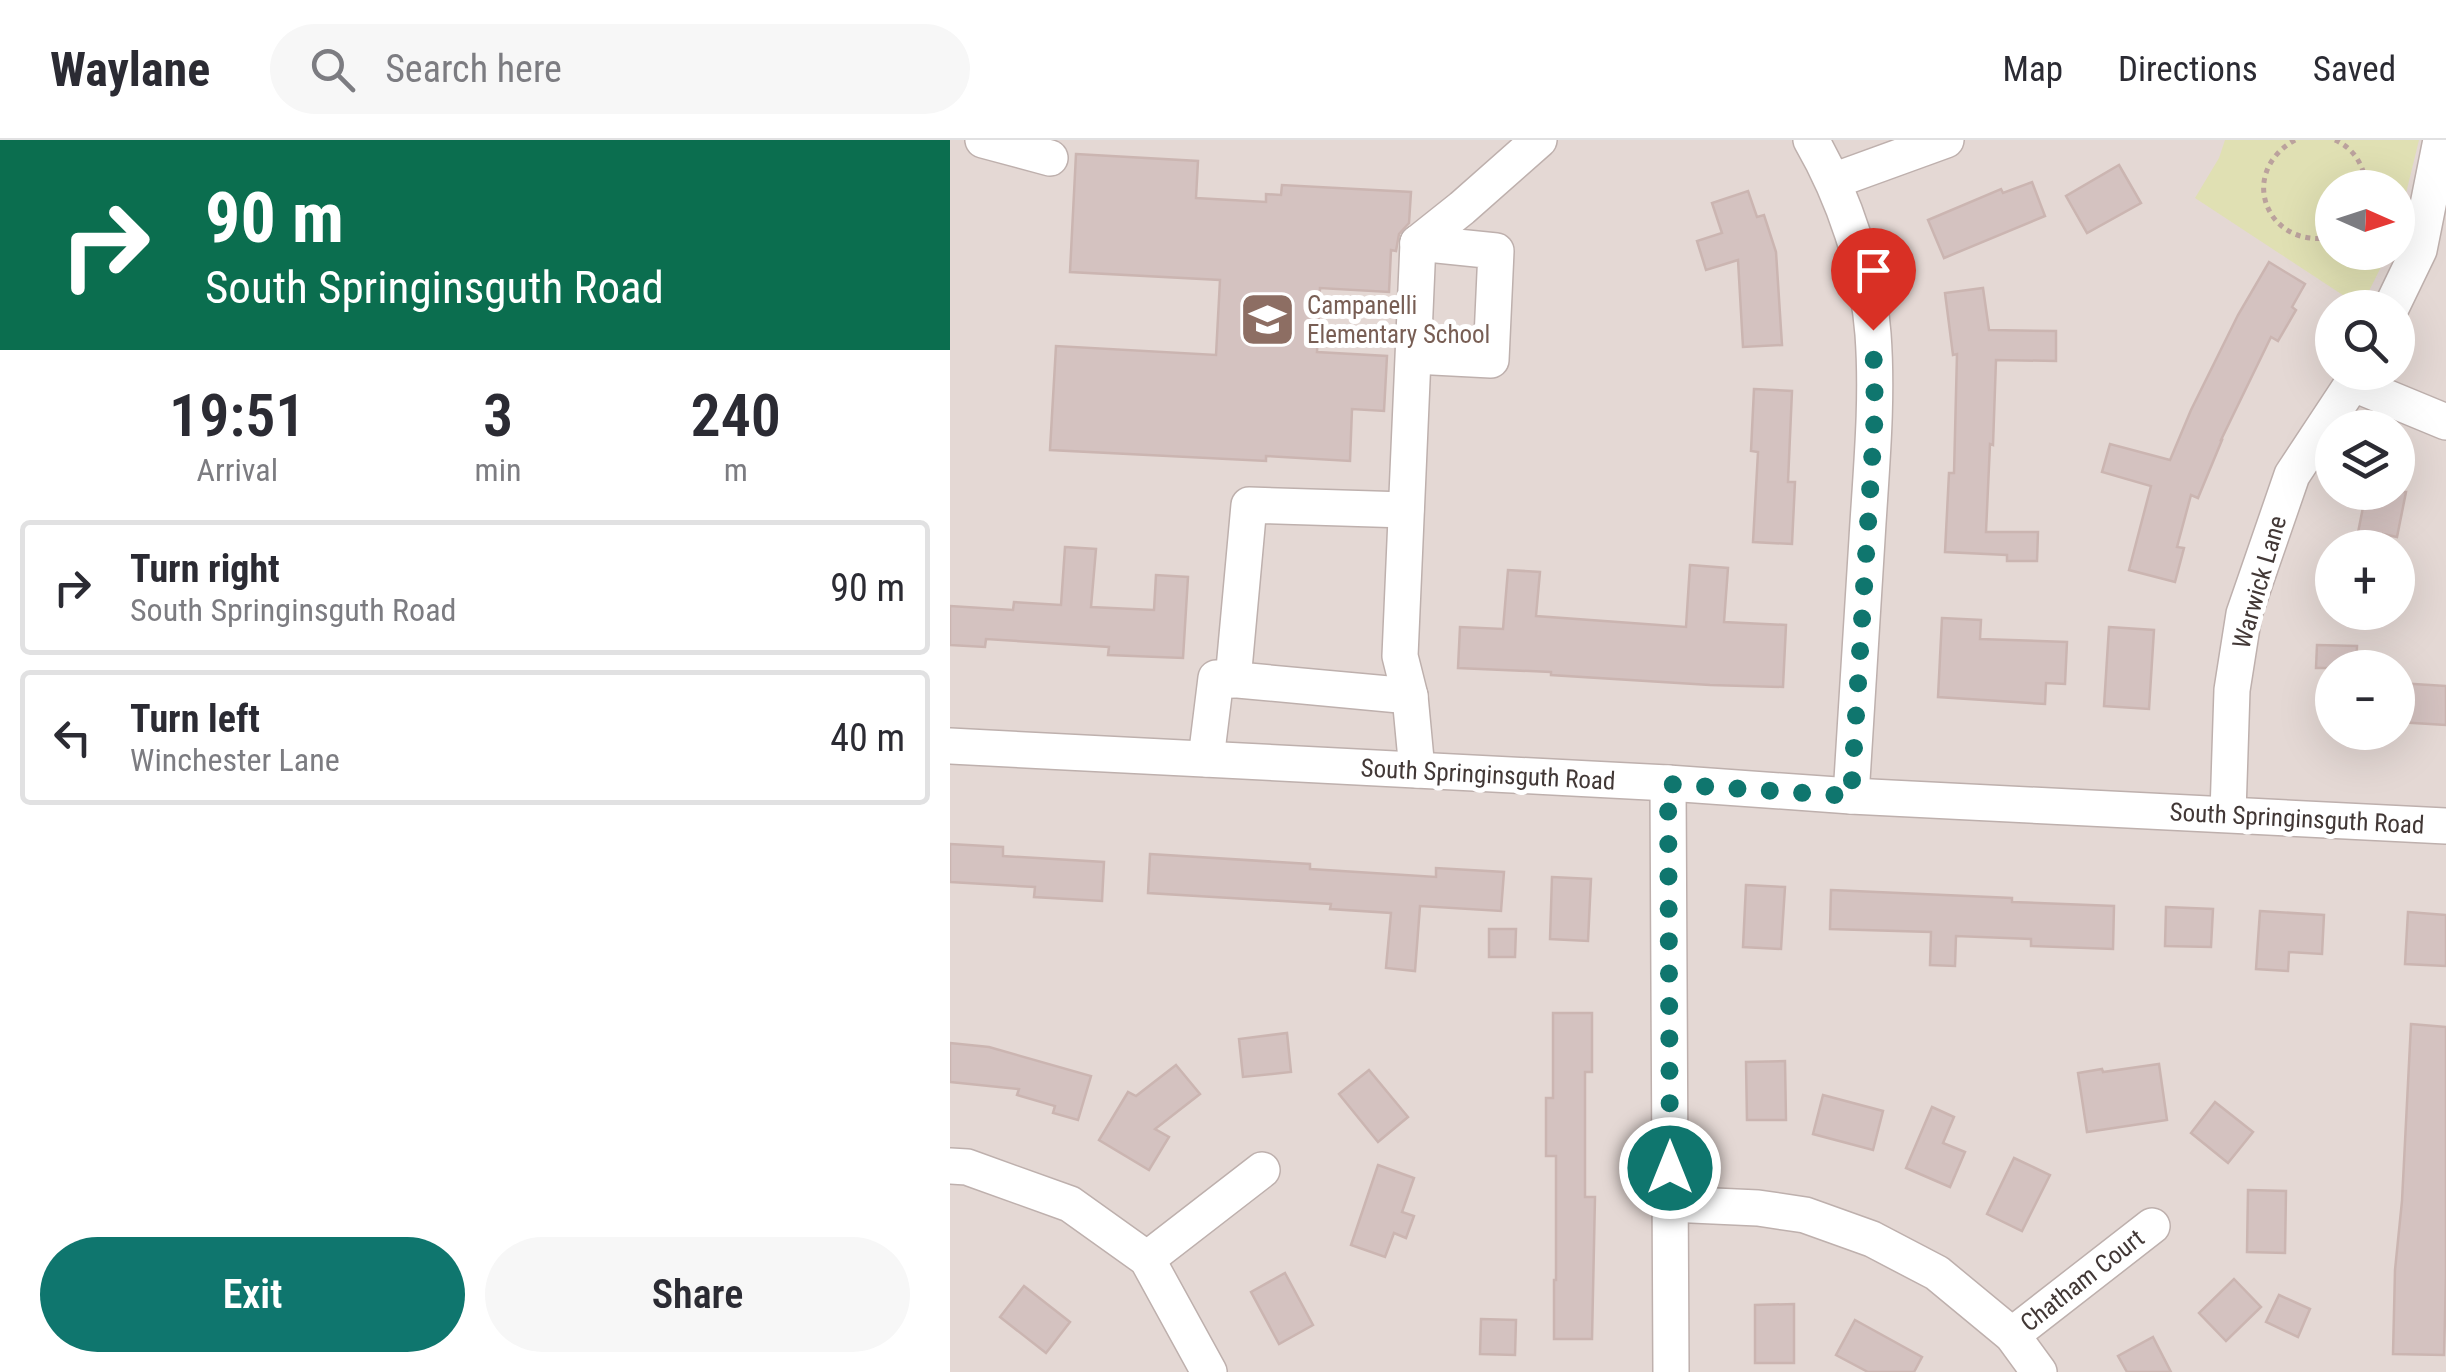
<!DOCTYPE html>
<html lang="en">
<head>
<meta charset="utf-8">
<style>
	:root { --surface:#fff; --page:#f7f7f7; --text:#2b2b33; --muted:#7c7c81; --line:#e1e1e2; --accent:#0f766e }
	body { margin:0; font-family:"Roboto Condensed",sans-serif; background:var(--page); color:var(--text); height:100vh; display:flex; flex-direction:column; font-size:38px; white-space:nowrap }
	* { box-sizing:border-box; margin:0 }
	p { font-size:32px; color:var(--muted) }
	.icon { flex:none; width:55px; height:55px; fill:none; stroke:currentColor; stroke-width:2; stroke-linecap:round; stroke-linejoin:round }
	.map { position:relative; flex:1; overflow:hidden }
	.panel { display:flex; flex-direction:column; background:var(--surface); width:950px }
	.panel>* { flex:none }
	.top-card { background:#0b6e4f; color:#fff; overflow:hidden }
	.needle { width:65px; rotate:93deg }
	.fabs { position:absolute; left:1365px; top:30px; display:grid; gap:20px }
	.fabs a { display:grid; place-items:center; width:100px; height:100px; border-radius:50%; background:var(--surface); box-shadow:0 10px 40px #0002; font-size:50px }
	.pin { position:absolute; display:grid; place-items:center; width:85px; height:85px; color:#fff; margin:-102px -42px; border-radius:50% 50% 50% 0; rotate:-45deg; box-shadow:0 0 10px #0007 }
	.pin .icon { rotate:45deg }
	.me { position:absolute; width:110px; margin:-55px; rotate:0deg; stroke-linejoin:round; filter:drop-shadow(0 0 8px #0008) }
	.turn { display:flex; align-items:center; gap:35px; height:210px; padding:0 40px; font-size:45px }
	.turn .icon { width:130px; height:130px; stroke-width:2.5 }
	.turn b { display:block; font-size:70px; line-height:85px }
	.eta { display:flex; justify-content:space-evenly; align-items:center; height:170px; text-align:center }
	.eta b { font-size:60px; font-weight:600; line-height:70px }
	.primary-button { display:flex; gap:20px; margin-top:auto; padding:20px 40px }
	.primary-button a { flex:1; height:115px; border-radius:60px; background:var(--accent); color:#fff; font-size:40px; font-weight:600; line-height:115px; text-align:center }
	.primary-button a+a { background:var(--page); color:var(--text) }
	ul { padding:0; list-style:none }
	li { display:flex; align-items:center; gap:30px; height:135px; margin:0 20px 15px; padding:0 20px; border:5px solid var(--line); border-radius:10px }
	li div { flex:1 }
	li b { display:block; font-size:38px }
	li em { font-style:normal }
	header { display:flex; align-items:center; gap:60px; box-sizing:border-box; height:140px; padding:0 50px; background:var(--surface); border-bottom:2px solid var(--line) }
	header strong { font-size:48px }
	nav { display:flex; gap:55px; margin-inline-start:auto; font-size:35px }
	.search { width:700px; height:90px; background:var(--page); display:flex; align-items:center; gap:25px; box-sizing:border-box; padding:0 35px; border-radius:55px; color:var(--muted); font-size:38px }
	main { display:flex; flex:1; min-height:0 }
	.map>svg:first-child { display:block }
</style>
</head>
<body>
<header>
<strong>Waylane</strong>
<div class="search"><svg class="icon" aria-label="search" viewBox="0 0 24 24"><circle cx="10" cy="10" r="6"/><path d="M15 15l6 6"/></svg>Search here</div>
<nav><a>Map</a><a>Directions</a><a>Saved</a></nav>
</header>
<main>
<section class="panel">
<div class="top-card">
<div class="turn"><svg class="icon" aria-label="right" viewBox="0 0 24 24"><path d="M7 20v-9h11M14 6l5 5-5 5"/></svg><div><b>90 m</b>South Springinsguth Road</div></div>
</div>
<div class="eta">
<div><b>19:51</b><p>Arrival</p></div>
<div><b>3</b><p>min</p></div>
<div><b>240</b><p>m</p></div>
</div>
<ul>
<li><svg class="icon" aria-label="right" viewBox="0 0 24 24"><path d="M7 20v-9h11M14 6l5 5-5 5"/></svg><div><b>Turn right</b><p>South Springinsguth Road</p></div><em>90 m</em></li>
<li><svg class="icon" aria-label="left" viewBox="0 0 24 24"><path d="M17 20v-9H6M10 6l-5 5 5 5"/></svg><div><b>Turn left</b><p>Winchester Lane</p></div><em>40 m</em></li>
</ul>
<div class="primary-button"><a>Exit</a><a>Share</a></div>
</section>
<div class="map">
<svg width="1496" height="1232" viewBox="0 0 1496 1232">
	<rect width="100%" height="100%" fill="#f0e8e6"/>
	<path fill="#e4d8d4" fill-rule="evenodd" d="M0,0H1496V1232H0ZM1382,48H1448V112H1382ZM1382,168H1448V232H1382ZM1382,288H1448V352H1382ZM1382,408H1448V472H1382ZM1382,528H1448V592H1382Z"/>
	<path fill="#e0e0b3" d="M1275,0H1469L1448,86V48H1382V112L1438,113L1411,167L1245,58L1269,18Z"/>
	<g fill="#d4c2c0" stroke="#cbb5b1" stroke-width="2.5">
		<path d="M126,14L248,21L246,58L316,62V54L331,55L332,45L461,52L459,83L449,94L446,111L441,110L439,152L370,148L367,212L437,216L434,271L402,269L400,321L316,316V321L100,310L106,206L266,215L270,140L120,132Z"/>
		<path d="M1169,25L1191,63L1137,93L1116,56Z"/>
		<path d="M1082,42L1095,76L994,118L978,80L1051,49L1053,53Z"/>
		<path d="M798,51L807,77L814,75L826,112L832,205L793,207L788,120L756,130L747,101L772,93L762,63Z"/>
		<path d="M1319,122L1355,144L1342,167L1346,170L1328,201L1321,197L1271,300H1272L1248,358L1241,355L1227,407L1234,408L1225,442L1179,430L1201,346L1152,332L1160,304L1220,320L1241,270L1288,175Z"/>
		<path d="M1033,148L1039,190L1106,191V221L1046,220L1043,305L1040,304L1036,392H1088L1087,421H1057V415L995,412L999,333H1004L1007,214L1003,215L995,153Z"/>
		<path d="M804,249L842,251L838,342H845L842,404L803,402L808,312L801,311Z"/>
		<path d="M1416,352H1456L1447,397L1433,394L1430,408H1405Z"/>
		<path d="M115,407L146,409L141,467L204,470L206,435L238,437L233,518L158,515L159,507L36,499L35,507L0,505V466L63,470L64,462L111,465Z"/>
		<path d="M740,425L778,428L774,482L836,485L833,547L760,545L601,535V532L508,528L510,487L553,489L558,430L590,432L586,476L736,487Z"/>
		<path d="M992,478L1031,480L1030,499L1117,502L1115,544L1096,543L1095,564L988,557Z"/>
		<path d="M1159,487L1204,490L1199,569L1154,566Z"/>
		<path d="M1367,505L1407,506L1406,528H1366Z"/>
		<path d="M1448,543L1496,546V585L1448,582Z"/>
		<path d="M0,704L53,707V716L154,722L152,761L84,757L85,747L0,742Z"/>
		<path d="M200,714L360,724V729L486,737V728L554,732L551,771L470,766L465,831L436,828L441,773L380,769L381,764L198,753Z"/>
		<path d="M602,737L641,739L638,801L600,799Z"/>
		<path d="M796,745L835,747L831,809L793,807Z"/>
		<path d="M881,750L1062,758V762L1164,766L1163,809L1081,806V799L1006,796L1005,826L980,825L981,792L880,789Z"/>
		<path d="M1216,767L1263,769L1261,807L1215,806Z"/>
		<path d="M1310,771L1374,775L1372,814L1339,812L1338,831L1306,829Z"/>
		<path d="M1458,772L1496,775V826L1455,824Z"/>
		<path d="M539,789H566L565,817H539Z"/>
		<path d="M603,873H642V932H635V1057H645L642,1199H604V1140H606V1016H596V958H603Z"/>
		<path d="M1461,884L1496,887V1136L1494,1215L1443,1214L1445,1130L1452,1061Z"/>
		<path d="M337,893L341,932L293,937L289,899Z"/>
		<path d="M0,903L39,907L141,936L128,980L103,973L105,966L67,955L69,949L0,942Z"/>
		<path d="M835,921L836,980H797L796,922Z"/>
		<path d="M1209,924L1217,980L1137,992L1128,933L1152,929L1153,932Z"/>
		<path d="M226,925L250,954L205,989L219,997L199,1030L149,1000L178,952L186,956Z"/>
		<path d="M419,930L458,977L428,1002L389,954Z"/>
		<path d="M873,955L933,971L923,1010L863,994Z"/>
		<path d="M1265,962L1303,992L1278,1023L1241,993Z"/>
		<path d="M982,967L1004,977L993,1003L1015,1012L1000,1047L956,1028Z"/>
		<path d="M1064,1018L1100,1035L1072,1091L1037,1074Z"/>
		<path d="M428,1025L464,1038L452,1072L464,1076L456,1098L444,1093L435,1117L401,1105Z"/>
		<path d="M1298,1050L1336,1051L1335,1113L1297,1112Z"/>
		<path d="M335,1133L363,1185L329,1204L301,1152Z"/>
		<path d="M1284,1139L1311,1167L1276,1201L1249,1173Z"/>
		<path d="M74,1146L120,1182L96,1213L50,1177Z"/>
		<path d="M1329,1155L1360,1169L1348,1197L1316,1182Z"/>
		<path d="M844,1164V1223H805V1165Z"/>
		<path d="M531,1179L566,1180L565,1215L530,1214Z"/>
		<path d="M905,1180L972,1217L964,1232H918L886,1215Z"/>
		<path d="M1203,1197L1221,1232H1177L1168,1216Z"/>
	</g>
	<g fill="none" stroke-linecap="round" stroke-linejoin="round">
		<defs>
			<g id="minor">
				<path d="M33,0L100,18"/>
				<path d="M861,0C894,57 918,128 923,194C928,262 921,331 917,399C911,485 906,571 901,656"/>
				<path d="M883,41L996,0"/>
				<path d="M468,103L512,68L589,0"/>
				<path d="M1441,168L1469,110L1491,0"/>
				<path d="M464,216L541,220L546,111L468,103"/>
				<path d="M1404,244L1496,282"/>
				<path d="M283,540L299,365L456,370"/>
				<path d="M0,606L718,643L901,656L1496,686"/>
				<path d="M256,619L266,538L460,556"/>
				<path d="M467,630L460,556L450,516L468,103"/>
				<path d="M718,643L721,1232"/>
				<path d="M1278,673L1282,550L1294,474L1342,335L1410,232"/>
				<path d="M0,1026L17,1027L120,1064L197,1119L259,1232"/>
				<path d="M720,1064L808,1068L855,1075L922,1099L987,1133L1062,1195L1089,1232"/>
				<path d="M197,1119L312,1030"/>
				<path d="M1062,1195L1202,1086"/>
			</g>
		</defs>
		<use href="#minor" stroke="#beb0ad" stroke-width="38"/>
		<g stroke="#bba29d" stroke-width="5" stroke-dasharray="5 5" stroke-linecap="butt">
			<path d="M1345,0C1286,33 1317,110 1382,97"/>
			<path d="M1385,0C1405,9 1414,26 1417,48"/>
		</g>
		<use href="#minor" stroke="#fff" stroke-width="35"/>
	</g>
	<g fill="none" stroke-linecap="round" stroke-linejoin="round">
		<path stroke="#0f766e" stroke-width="18" stroke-dasharray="0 32.4" d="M720,1028L718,644L901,656L925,272L923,190"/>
	</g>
	<defs>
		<symbol id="school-square" viewBox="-11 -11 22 22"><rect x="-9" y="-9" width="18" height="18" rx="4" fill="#8d6e63" stroke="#fff"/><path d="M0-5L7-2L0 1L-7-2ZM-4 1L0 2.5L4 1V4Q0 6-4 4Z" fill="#fff"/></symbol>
	</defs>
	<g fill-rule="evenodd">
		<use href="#school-square" x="286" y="148" width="63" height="63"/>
	</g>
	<g text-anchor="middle" stroke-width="10" stroke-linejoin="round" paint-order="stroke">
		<g font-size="25" fill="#785e54" stroke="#fff" text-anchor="start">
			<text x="357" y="174">Campanelli<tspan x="357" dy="29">Elementary School</tspan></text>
		</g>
		<g font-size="25" fill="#423836" stroke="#fff">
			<text transform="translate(1309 442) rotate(-74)" y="9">Warwick Lane</text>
			<text transform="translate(538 634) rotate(3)" y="9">South Springinsguth Road</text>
			<text transform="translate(1347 678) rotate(3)" y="9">South Springinsguth Road</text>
			<text transform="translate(1132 1140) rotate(-38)" y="9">Chatham Court</text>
		</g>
	</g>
</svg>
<div class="fabs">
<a><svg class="needle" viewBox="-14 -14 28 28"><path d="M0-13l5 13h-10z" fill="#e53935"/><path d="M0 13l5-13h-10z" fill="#7c7c81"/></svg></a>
<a><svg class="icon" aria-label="search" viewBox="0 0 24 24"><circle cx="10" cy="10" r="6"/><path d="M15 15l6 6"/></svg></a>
<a><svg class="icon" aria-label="layers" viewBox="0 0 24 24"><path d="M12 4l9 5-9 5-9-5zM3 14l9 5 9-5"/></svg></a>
<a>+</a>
<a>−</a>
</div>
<div class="pin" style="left:923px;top:190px;background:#d93025"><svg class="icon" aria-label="arrive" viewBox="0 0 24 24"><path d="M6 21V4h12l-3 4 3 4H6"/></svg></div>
<svg class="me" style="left:720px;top:1028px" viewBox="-20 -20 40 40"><circle r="17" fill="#0f766e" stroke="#fff" stroke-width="3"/><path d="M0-11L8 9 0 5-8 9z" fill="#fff"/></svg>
</div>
</main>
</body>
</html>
